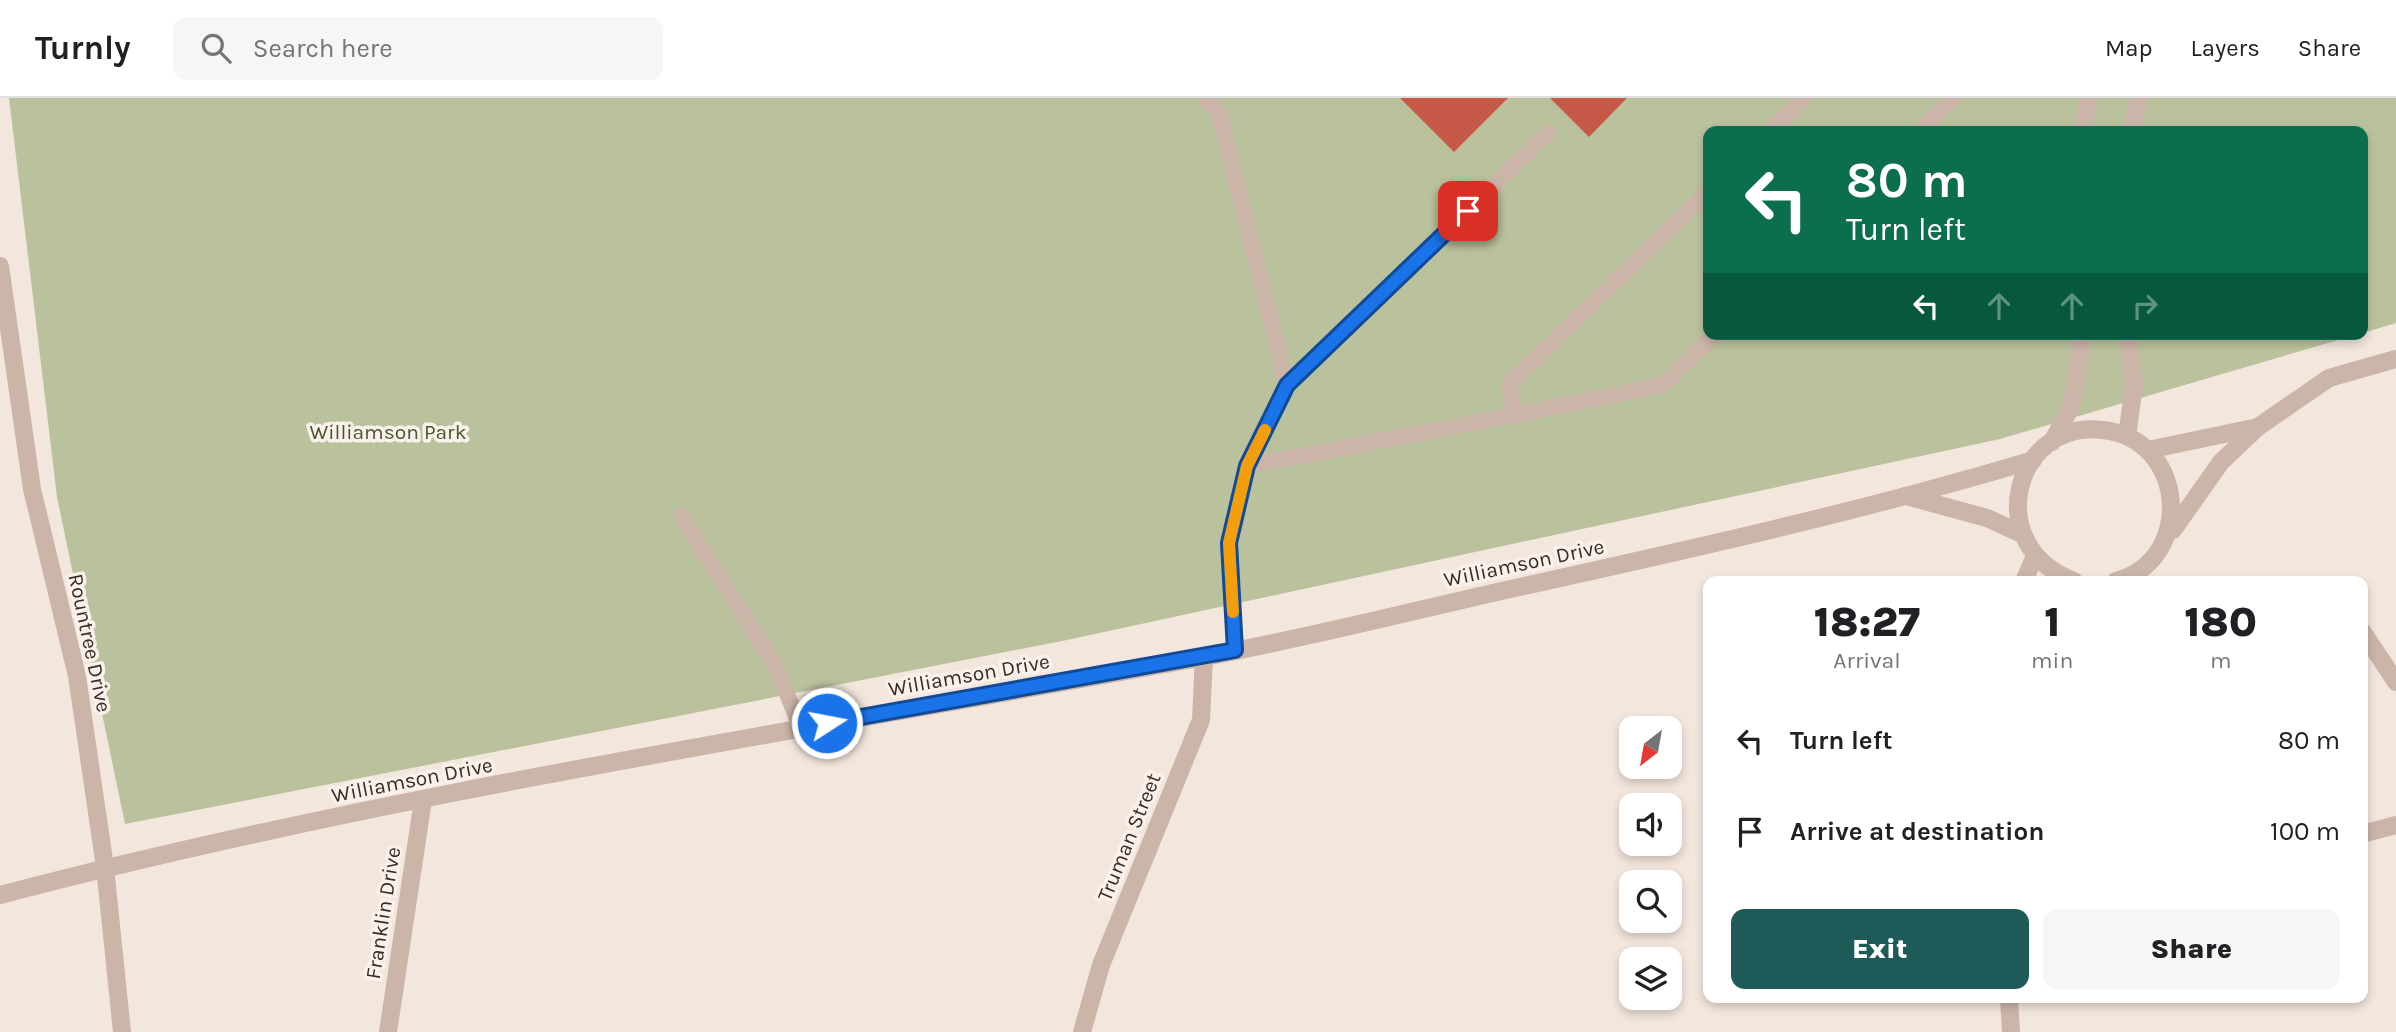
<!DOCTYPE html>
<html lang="en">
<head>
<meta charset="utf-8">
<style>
	:root { --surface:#fff; --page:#f6f6f6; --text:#202124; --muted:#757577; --line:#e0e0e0; --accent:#1e5a57 }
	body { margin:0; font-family:Karla,sans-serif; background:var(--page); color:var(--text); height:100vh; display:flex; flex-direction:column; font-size:26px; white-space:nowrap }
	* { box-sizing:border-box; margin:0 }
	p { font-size:23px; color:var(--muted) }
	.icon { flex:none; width:38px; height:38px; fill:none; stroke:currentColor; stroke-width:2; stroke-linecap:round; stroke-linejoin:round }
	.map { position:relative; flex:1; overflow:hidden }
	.sheet { position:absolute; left:1703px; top:478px; width:665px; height:427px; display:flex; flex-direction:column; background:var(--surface); border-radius:14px; box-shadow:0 4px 10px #0003 }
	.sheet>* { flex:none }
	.hud { position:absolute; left:1703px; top:28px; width:665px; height:214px; border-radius:14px; box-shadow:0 4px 10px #0003; background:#0b6e4f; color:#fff; overflow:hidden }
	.needle { width:46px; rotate:211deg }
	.buttons { position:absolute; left:1619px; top:618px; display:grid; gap:14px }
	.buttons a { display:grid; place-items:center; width:63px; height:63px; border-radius:14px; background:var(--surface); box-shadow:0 4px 10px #0003; font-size:35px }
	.pin { position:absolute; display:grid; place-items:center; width:60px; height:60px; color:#fff; margin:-30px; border-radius:14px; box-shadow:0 4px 10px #0006 }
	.me { position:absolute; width:77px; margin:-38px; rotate:79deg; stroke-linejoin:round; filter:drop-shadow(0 0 5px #0008) }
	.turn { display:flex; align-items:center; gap:24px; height:147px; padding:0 28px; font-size:32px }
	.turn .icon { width:91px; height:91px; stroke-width:2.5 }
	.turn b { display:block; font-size:49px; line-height:60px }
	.lanes { display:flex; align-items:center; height:66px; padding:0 28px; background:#0003; justify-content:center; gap:35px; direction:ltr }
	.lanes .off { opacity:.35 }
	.eta { display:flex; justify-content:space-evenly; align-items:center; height:119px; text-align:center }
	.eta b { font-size:42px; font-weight:800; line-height:49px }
	.cta { display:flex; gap:14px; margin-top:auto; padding:14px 28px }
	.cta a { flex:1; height:80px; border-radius:14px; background:var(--accent); color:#fff; font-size:28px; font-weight:800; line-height:80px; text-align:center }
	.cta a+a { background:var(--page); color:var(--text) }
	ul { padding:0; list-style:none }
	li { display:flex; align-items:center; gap:21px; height:91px; padding:0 28px }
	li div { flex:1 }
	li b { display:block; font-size:26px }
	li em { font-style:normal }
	header { display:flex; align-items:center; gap:42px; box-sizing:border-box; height:98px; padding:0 35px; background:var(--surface); border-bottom:2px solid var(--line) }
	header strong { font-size:33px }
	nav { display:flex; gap:38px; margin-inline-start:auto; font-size:24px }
	.search { width:490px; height:63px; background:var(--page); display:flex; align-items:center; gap:18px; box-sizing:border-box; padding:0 24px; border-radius:14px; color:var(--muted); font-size:26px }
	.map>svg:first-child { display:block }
</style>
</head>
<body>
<header>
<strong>Turnly</strong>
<div class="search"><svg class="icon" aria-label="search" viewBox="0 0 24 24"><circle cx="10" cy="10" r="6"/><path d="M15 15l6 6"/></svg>Search here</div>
<nav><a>Map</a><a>Layers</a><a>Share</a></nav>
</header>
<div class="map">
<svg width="2396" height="934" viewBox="0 0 2396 934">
	<rect width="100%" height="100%" fill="#f3e6dd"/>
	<path fill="#bac29d" d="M9,0H2396V225L2363,235L2362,33H1708V236H2359L2000,341L1067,542L125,726L57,399Z"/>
	<g fill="#c65848">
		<path d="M1400,0H1508L1454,54Z"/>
		<path d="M1550,0H1627L1589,39Z"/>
	</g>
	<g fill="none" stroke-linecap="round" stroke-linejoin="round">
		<g stroke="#cbb5a9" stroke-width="16">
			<path d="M1205,0L1219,15L1287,287L1247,368"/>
			<path d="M1770,33L1805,0"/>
			<path d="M1920,33L1953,0"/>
			<path d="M1708,94L1509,286L1515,317L1663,287L1715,236"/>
			<path d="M1287,287L1548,35"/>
			<path d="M681,418L775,567L801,630"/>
			<path d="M1235,552L1229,445L1247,368L1515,317"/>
		</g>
		<g stroke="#cbb5a9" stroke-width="18">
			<path d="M2083,33L2088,0"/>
			<path d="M2131,33L2140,0"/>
			<path d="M0,168L32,391L77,578L105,769L122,934"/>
			<path d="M2127,338L2134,287L2128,236"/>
			<path d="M2052,344L2072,307L2083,236"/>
			<path d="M2148,352L2258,329"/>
			<path d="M1906,398L1987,420L2022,436"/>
			<path d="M2173,432L2221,364L2258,329L2329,280L2396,261"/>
			<path d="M2024,483L2035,458"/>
			<path d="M2074,483C1981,449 2013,321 2103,332C2186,341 2196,461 2116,483"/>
			<path d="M2362,533L2396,584"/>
			<path d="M2362,736L2396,727"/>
			<path d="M0,797C394,694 799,633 1199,560C1302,541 1404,515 1506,492C1682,453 1860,414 2033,362"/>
			<path d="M2009,900L2011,934"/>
			<path d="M388,934L423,702"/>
			<path d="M1082,934L1101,867L1201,622L1204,559"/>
		</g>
	</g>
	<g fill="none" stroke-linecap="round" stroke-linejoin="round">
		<defs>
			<path id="route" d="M827,625L1235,552L1229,445L1247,368L1287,287L1468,113"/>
		</defs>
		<use href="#route" stroke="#114b97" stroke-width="18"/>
		<use href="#route" stroke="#1a73e8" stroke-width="12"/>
		<path stroke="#f59e0b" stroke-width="12" d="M1233,514L1229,445L1247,368L1265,332"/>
	</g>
	<g text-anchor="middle" stroke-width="7" stroke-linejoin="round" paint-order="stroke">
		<g font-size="21" fill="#4c562d" stroke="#faf1ea">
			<text x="388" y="341">Williamson Park</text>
		</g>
		<g font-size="21" fill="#382c29" stroke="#faf1ea">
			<text transform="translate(1524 465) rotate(-12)" y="7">Williamson Drive</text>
			<text transform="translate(90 545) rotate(78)" y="7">Rountree Drive</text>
			<text transform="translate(969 577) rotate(-10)" y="7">Williamson Drive</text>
			<text transform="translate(412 682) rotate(-11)" y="7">Williamson Drive</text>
			<text transform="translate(1129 739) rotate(-68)" y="7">Truman Street</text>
			<text transform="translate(383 815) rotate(-81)" y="7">Franklin Drive</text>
		</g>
	</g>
</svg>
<div class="buttons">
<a><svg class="needle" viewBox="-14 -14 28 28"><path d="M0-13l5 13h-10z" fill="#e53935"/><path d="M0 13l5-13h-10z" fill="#757577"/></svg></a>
<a><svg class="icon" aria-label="sound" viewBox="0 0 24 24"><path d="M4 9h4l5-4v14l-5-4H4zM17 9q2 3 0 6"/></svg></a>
<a><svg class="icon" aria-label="search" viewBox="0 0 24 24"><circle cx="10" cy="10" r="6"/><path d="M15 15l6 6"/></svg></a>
<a><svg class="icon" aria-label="layers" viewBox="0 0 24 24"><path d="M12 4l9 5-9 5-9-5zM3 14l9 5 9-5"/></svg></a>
</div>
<div class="pin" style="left:1468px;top:113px;background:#d93025"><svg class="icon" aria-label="arrive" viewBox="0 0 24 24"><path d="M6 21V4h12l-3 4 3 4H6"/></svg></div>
<svg class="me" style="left:827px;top:625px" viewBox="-20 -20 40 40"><circle r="17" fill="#1a73e8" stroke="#fff" stroke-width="3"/><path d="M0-11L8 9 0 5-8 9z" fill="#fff"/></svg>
<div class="hud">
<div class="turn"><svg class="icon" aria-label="left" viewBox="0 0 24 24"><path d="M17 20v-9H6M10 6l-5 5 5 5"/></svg><div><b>80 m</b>Turn left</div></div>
<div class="lanes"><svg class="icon" aria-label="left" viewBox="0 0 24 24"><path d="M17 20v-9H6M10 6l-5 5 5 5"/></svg><svg class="icon off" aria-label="ahead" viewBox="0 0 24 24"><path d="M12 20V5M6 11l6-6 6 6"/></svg><svg class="icon off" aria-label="ahead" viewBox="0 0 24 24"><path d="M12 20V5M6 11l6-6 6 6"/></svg><svg class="icon off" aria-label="right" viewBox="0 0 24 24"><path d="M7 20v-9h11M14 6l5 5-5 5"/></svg></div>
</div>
<section class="sheet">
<div class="eta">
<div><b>18:27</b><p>Arrival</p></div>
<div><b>1</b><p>min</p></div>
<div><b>180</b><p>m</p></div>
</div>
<ul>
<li><svg class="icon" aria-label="left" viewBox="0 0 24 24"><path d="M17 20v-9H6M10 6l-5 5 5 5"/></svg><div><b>Turn left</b></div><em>80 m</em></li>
<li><svg class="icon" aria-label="arrive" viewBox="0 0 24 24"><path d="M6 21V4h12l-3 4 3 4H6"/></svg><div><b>Arrive at destination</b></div><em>100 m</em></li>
</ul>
<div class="cta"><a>Exit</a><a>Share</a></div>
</section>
</div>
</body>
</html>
